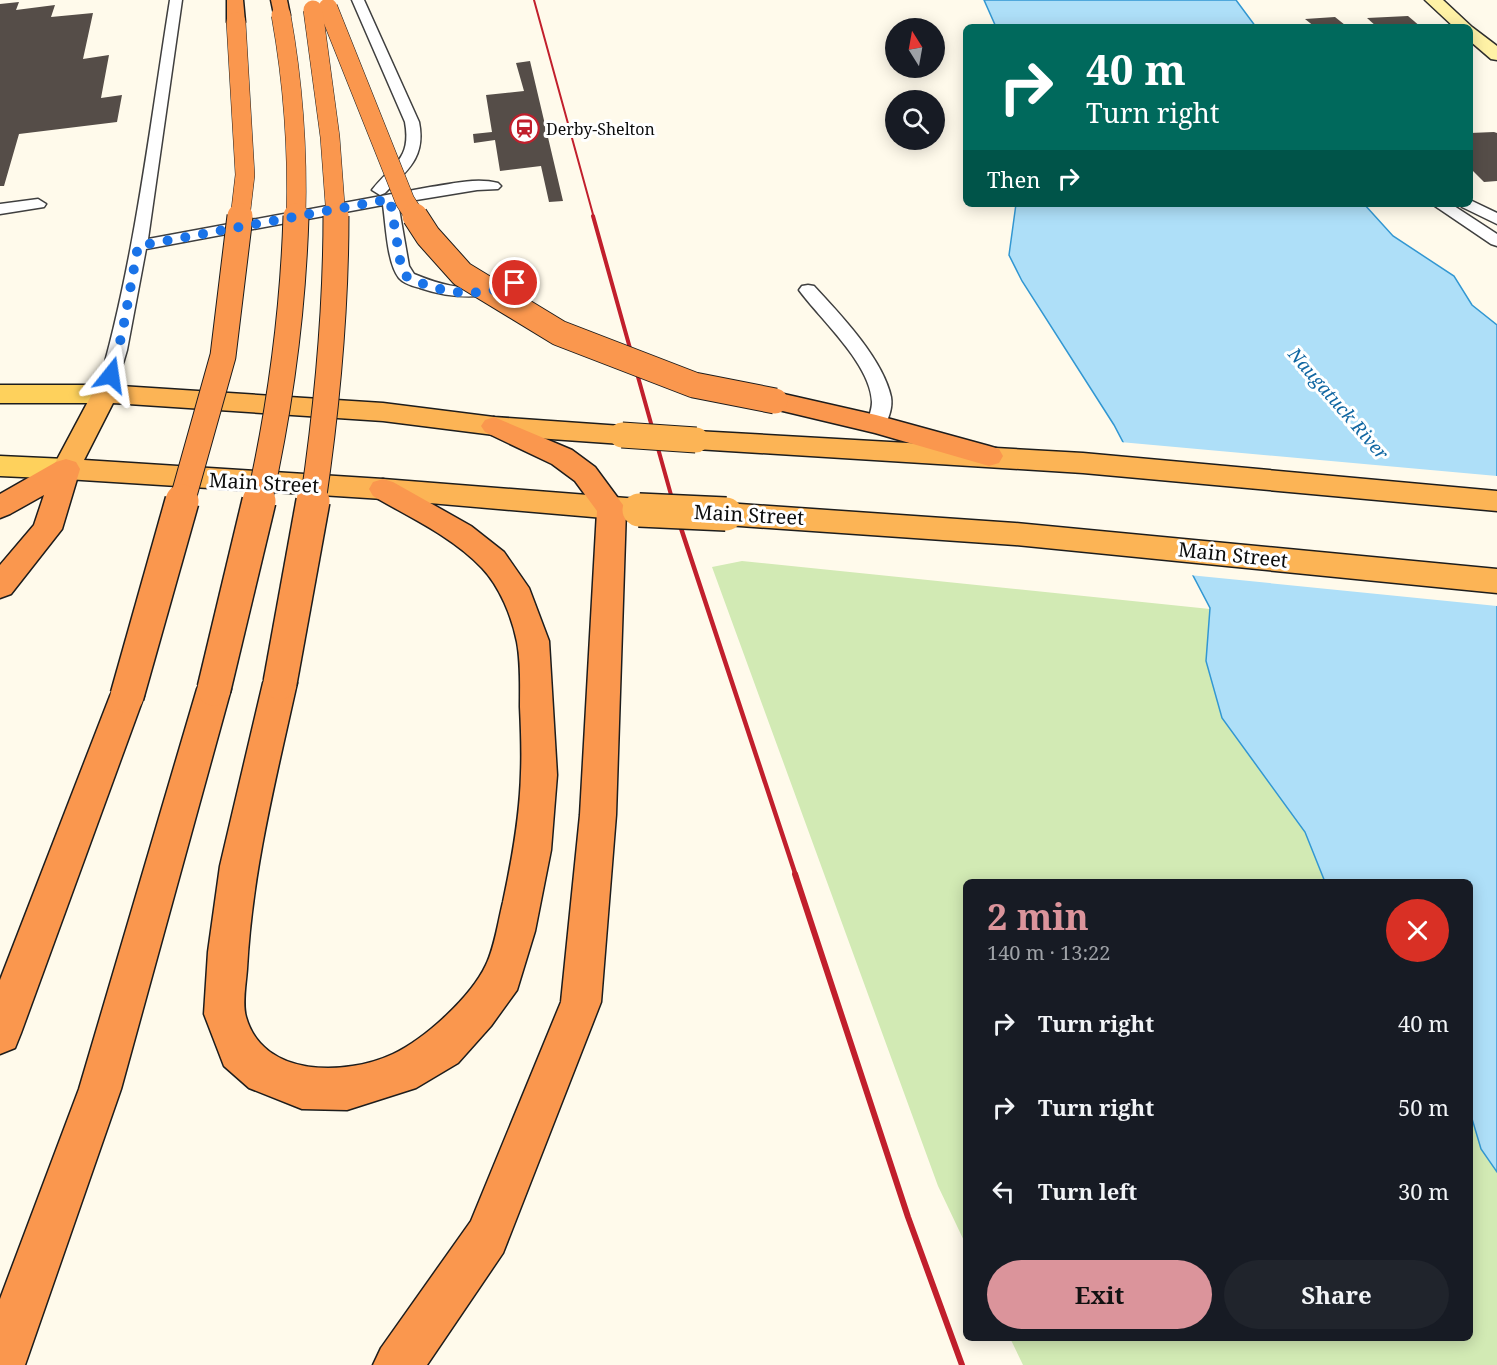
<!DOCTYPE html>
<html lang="en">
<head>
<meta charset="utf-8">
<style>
	:root { --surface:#171b24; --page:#20242c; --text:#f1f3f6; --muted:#9ea1a6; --accent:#db949b }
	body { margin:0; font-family:"Noto Serif",serif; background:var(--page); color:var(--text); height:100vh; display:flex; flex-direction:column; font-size:22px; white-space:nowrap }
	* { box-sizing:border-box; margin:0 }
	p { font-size:20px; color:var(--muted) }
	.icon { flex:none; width:33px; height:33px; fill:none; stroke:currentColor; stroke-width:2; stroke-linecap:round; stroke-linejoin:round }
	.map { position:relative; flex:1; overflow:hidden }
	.sheet { position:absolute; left:963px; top:879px; width:510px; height:462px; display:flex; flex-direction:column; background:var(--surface); border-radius:9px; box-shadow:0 3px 15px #0003 }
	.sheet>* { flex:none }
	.hud { position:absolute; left:963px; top:24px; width:510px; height:183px; border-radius:9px; box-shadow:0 3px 15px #0003; background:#00695c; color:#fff; overflow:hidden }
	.needle { width:39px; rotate:349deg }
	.fabs { position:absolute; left:885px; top:18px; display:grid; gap:12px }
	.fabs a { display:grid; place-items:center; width:60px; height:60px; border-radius:50%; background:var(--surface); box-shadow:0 3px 15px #0003; font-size:30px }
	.pin { position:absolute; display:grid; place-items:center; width:51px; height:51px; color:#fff; margin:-26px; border:3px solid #fff; border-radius:50%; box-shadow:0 2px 6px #0007 }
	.me { position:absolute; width:66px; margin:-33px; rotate:15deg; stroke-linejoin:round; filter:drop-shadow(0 0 4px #0008) }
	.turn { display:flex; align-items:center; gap:21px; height:126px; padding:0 24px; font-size:27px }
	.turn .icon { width:78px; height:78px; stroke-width:2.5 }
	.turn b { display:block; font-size:42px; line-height:51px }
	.then { display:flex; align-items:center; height:57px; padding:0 24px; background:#0003; gap:12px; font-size:22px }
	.round { display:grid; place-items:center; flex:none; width:63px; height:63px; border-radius:32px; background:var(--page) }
	.summary { display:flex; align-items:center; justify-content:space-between; height:102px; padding:0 24px }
	h1 { font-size:36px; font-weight:700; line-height:45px; color:var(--accent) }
	.action { display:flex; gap:12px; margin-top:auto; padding:12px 24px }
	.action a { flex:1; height:69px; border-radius:36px; background:var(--accent); color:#111; font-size:24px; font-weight:700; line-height:69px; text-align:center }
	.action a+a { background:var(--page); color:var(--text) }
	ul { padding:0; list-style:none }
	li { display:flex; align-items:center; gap:18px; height:84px; padding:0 24px }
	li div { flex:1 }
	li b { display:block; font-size:22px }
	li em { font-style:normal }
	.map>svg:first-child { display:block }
</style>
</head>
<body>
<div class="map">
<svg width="1497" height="1365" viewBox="0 0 1497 1365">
	<rect width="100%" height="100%" fill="#fffaeb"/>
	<g fill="#d2eab4">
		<path d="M742,561L1210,609L1206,661L1222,718L1305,832L1325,882H966V1245L938,1186L712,567Z"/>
		<path d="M1470,1112L1481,1148L1497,1172V1365H1023L1010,1338H1470Z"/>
	</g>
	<g fill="#aedff8" stroke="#3297d2" stroke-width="1.5">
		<path d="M984,0H1236L1256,27H996Z"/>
		<path d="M1016,204H1364L1393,236L1454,276L1472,305L1497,325V1172L1481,1149L1470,1112V882H1325L1305,832L1222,718L1206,661L1210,608L1114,425L1022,281L1009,255Z"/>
	</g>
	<path fill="#fffaeb" d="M1120,442L1497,476V606L1189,575Z"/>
	<g fill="#554d48">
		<path d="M19,2L16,10L55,5L51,17L93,13L83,59L109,55L101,98L122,95L117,122L19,134L4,186H0V4Z"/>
		<path d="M1408,16L1421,27H1377L1367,18Z"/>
		<path d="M1335,17L1345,25L1315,27L1305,19Z"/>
		<path d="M530,61L563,201L549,202L541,166L500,171L495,140L474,143L473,134L492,132L486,95L524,91L516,63Z"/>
		<path d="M1494,132L1497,133V181L1484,182L1470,168V133Z"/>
	</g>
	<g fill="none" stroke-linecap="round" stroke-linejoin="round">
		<defs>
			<g id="service">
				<path d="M170,0H182L148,239L430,187C452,184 476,177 498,183L501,186L498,189L477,190L398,203L409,266L414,274C438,284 462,291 489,286C500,284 510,277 521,279L524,283L521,287C487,299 455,300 420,288C413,286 404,284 399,278C387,263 386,225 383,205L146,249L127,350L114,394L112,398L105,400L98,398L96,394C134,266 149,132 170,0Z"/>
				<path d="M352,0H364L419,122C426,157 408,170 385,193L380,195L372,190C392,164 412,160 405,122Z"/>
				<path d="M38,199L46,204L44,207L0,214V204Z"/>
				<path d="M1470,200L1497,213V224L1462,207L1460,204H1470Z"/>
				<path d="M1432,204H1451L1497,234V246L1491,244Z"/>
				<path d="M808,285L814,286C840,314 883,359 891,397C893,408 888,420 883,429L876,431L869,429L866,424C869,417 872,409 872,402C871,364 820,319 799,290L802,286Z"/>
			</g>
			<path id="secondary" d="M1425,0H1443L1472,27L1497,46V60L1491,59L1470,41V27H1454Z"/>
			<g id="primary">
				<path d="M0,385H105L114,388L118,394L114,400L105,403H0Z"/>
				<path d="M0,456L66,459L76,462L80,469L76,476L66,479L0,476Z"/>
			</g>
			<g id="trunk">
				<path d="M105,385L383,403L494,417L622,426L632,428L636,435L632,442L622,444L494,435L383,421L113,403L84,460L383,479L639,499L649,503L653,510L649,517L639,521L383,499L66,479L56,476L52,469L92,394L96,388Z"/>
				<path d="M696,431L1083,453L1497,491V511L1083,473L696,449L686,447L682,440L686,433Z"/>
				<path d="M726,503L1015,523L1497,569V593L1015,545L726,525L716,522L712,514L716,506Z"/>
			</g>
			<g id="motorway">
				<path d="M227,0H243L245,22L242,26H230L227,22Z"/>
				<path d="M271,0H287L290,15L287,19H275Z"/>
				<path d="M775,392L876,415L989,446L999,449L1003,456L999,463L989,466L875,433L766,407L762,401L766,395Z"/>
				<path d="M494,417L572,450L595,467L626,509L616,815L601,1002L503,1253L427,1365H373L381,1348L471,1221L561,1002L580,815L597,511L575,481L552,464L485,432L481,426L485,420Z"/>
				<path d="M66,459L76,462L80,469L62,529L11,594L0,598V565L34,525L44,495L10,514L0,518V494L56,462Z"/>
				<path d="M383,479L393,482L471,526L504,552L529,588L549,641L557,775L551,850L535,931L517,990L491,1026L458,1063L416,1088L347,1110L302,1109L249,1088L224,1066L204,1014L208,952L220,866L263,683L268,673L280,669L292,673L297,683C276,778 252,872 247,969C246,984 242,1003 246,1017C263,1078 346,1076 393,1054C425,1039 471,997 486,965C495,946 498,922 503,902C512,860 520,816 521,773C522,751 521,729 520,707C520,686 521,663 517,642C512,617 500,587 482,568C453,537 409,517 373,496L369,489L373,482Z"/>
				<path d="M214,675L226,679L231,689L121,1089L25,1365H0V1299L79,1089L197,689L202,679Z"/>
				<path d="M127,682L139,686L144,696L21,1033L15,1048L0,1054V980L110,696L115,686Z"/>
			</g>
		</defs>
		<use href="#service" stroke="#3f3f3f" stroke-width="3"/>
		<use href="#secondary" stroke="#2e2e2e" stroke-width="3"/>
		<use href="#primary" stroke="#1d1d1d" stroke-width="3"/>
		<use href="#trunk" stroke="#1d1d1d" stroke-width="3"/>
		<use href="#motorway" stroke="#1d1d1d" stroke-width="3"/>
		<use href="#service" fill="#fff" fill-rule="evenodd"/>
		<use href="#secondary" fill="#fff2a6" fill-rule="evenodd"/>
		<use href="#primary" fill="#fed15c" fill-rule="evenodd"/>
		<use href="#trunk" fill="#fcb455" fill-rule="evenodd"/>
		<use href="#motorway" fill="#fa974e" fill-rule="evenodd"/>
		<path stroke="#c11f2c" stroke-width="2" d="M534,0L594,218"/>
		<path stroke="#c11f2c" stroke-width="4" d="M593,216L673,502"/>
		<path stroke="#c11f2c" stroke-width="4.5" d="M672,501L796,876"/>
		<path stroke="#c11f2c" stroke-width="6" d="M795,874L908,1217L962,1365"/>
		<defs>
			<path id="trunk-bridge-far1" d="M622,435L696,440"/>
			<path id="trunk-bridge" d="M639,510L726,514"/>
			<g id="motorway-bridge-far2">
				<path d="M328,8L405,201L416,218"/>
				<path d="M313,10L330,137L336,218"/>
				<path d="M281,15C293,82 298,149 296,218"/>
				<path d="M236,22L245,175L240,218"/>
			</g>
			<g id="motorway-bridge-far1">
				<path d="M415,216L428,236L462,274L559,333L694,385L775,401"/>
				<path d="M182,502L223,356L240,216"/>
				<path d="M259,502C280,408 293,313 296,216"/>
				<path d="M313,502C327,407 336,313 336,216"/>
			</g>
			<g id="motorway-bridge">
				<path d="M280,683L313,501"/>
				<path d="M214,689L259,501"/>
				<path d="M127,696L182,501"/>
			</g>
		</defs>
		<use href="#trunk-bridge-far1" stroke="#1d1d1d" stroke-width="27" stroke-linecap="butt"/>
		<use href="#trunk-bridge" stroke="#1d1d1d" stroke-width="36" stroke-linecap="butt"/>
		<use href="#motorway-bridge-far2" stroke="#1d1d1d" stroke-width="20" stroke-linecap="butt"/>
		<use href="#motorway-bridge-far1" stroke="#1d1d1d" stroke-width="27" stroke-linecap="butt"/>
		<use href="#motorway-bridge" stroke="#1d1d1d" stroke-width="36" stroke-linecap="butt"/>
		<use href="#trunk-bridge-far1" stroke="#fcb455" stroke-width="25"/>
		<use href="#trunk-bridge" stroke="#fcb455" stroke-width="33"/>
		<use href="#motorway-bridge-far2" stroke="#fa974e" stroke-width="19"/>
		<use href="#motorway-bridge-far1" stroke="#fa974e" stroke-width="25"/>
		<use href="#motorway-bridge" stroke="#fa974e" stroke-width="33"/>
	</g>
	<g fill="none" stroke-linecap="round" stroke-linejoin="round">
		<path stroke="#1a73e8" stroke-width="10" stroke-dasharray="0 18" d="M111,375L122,334L138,246L390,199L401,266L407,277C442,294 479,299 515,283"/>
	</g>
	<defs>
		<symbol id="station-ring" viewBox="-11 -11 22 22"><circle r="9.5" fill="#fff" stroke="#c11f2c" stroke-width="1.5"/><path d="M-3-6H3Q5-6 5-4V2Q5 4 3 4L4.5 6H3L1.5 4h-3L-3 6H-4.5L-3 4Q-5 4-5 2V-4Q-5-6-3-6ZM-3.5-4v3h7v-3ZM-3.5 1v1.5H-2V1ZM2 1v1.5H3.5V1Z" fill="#c11f2c"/></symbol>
	</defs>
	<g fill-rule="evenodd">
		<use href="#station-ring" x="508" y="112" width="33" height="33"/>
	</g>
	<g text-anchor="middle" stroke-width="6" stroke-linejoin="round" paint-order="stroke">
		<g font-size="16" fill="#0c0c0c" stroke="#fff" text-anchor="start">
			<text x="546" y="135">Derby-Shelton</text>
		</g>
		<g font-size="18" font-style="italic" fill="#1167a2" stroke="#fff">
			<text transform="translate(1338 404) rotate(49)" y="6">Naugatuck River</text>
		</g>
		<g font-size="20" fill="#0c0c0c" stroke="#fff">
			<text transform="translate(264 483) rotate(3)" y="7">Main Street</text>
			<text transform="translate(749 515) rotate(3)" y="7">Main Street</text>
			<text transform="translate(1233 555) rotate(6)" y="7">Main Street</text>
		</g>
	</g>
</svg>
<div class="fabs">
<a><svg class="needle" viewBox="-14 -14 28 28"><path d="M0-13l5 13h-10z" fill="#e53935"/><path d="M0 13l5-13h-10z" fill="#9ea1a6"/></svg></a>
<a><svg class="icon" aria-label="search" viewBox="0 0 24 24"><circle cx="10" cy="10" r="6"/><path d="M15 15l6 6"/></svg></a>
</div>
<div class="pin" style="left:515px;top:283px;background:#d93025"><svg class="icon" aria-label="arrive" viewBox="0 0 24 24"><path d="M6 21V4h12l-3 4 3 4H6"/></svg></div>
<svg class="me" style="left:111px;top:375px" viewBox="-20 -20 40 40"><path d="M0-17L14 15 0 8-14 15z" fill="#1a73e8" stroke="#fff" stroke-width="4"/></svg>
<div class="hud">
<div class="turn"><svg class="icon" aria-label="right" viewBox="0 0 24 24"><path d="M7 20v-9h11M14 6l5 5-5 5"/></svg><div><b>40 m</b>Turn right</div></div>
<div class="then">Then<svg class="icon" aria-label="right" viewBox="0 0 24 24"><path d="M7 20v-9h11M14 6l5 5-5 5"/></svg></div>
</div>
<section class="sheet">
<div class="summary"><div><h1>2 min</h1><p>140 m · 13:22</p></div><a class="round" style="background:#d93025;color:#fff"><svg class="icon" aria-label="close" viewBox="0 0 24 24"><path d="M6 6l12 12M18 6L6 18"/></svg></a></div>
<ul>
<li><svg class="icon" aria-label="right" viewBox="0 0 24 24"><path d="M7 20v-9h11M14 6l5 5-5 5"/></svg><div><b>Turn right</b></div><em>40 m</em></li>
<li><svg class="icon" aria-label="right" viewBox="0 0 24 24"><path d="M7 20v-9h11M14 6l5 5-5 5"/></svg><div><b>Turn right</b></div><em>50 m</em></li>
<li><svg class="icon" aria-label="left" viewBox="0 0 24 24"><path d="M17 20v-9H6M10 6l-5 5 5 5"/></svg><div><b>Turn left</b></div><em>30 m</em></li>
</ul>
<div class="action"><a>Exit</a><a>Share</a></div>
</section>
</div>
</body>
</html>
